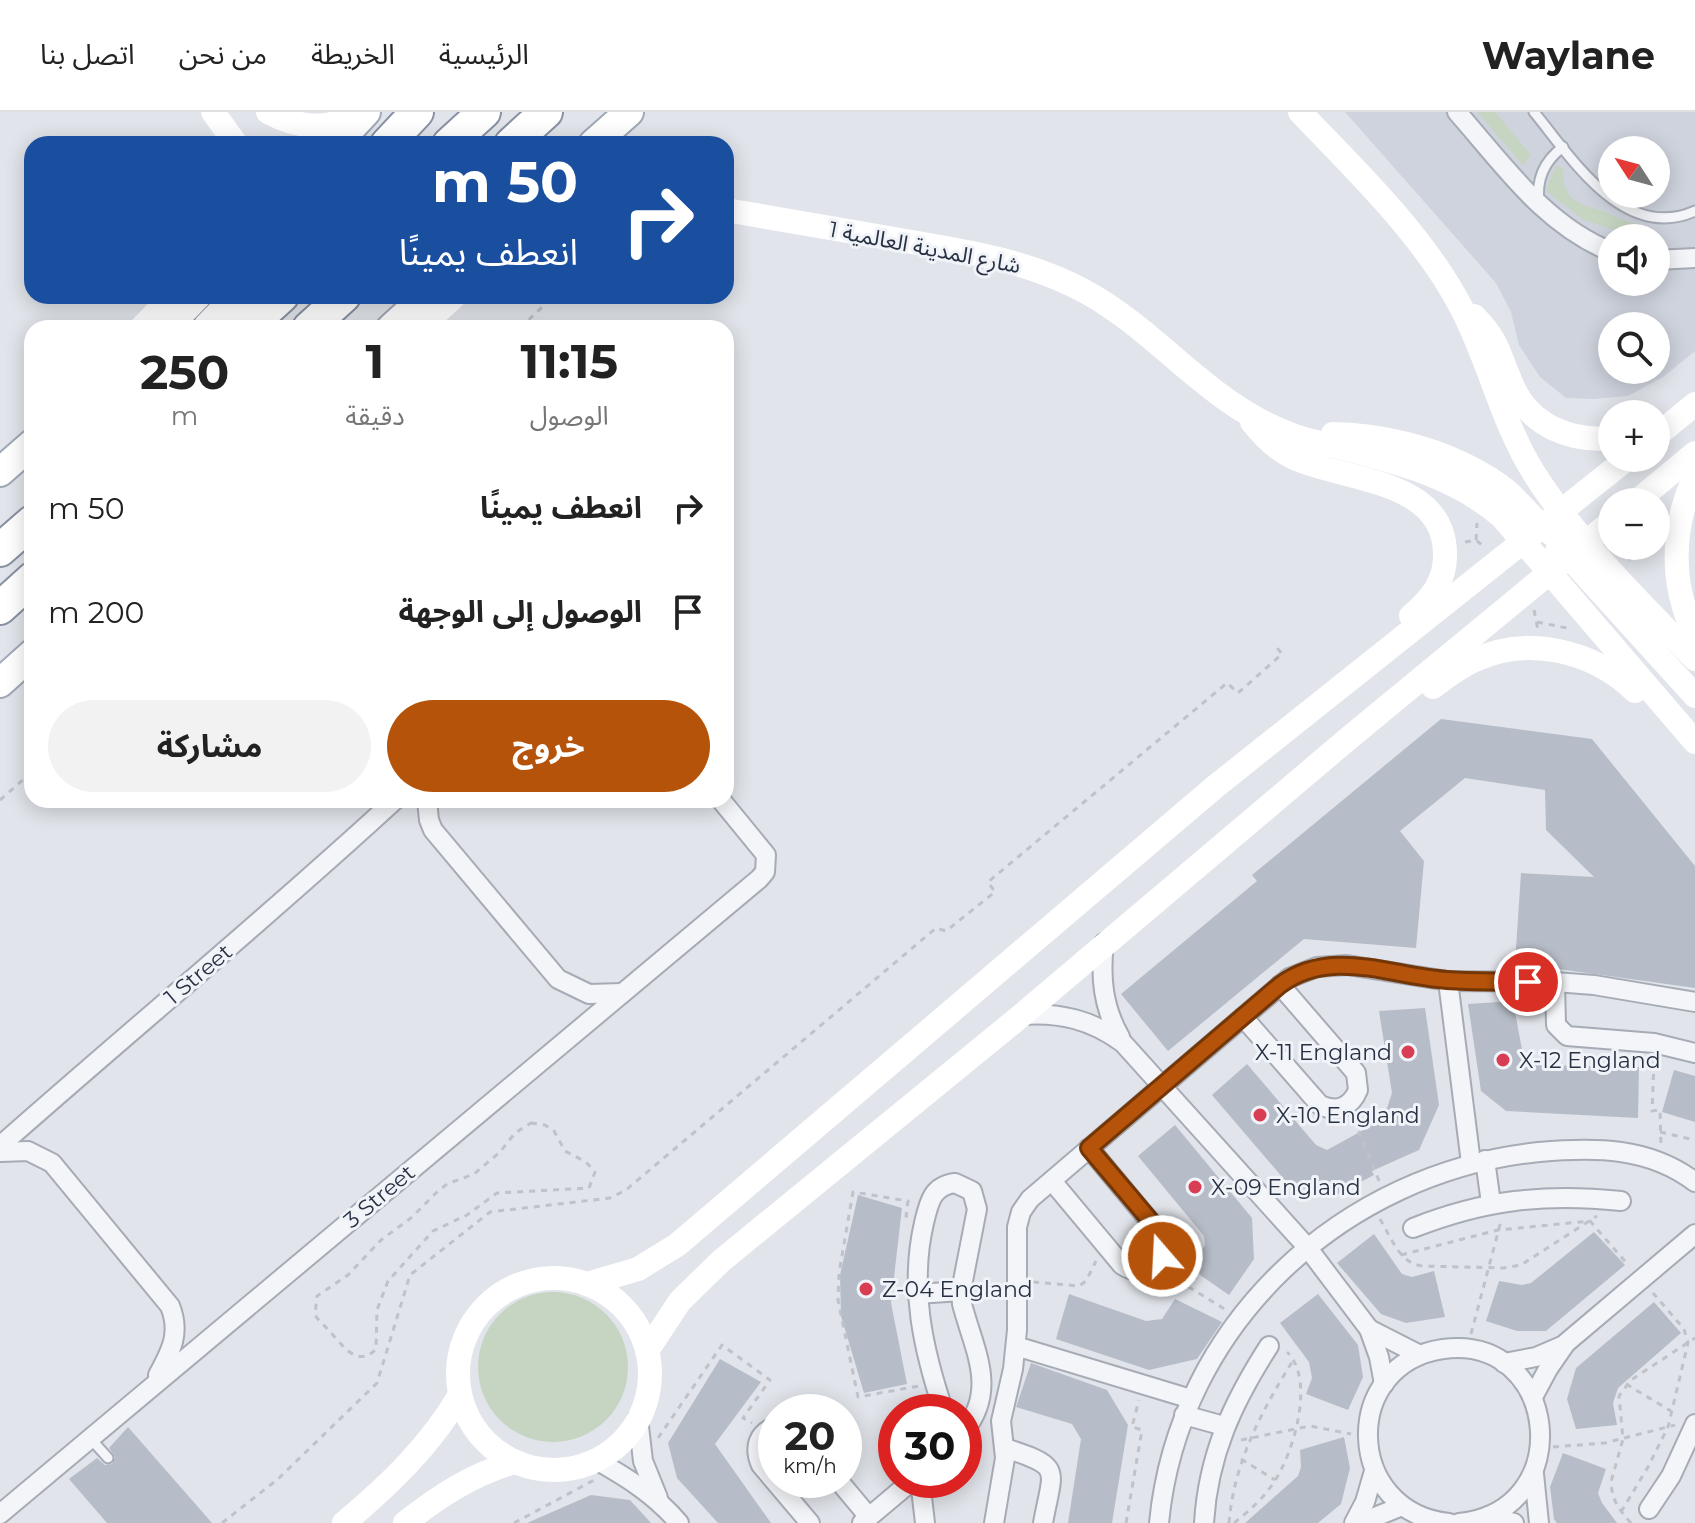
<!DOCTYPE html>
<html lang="ar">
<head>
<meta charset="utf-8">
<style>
	:root { --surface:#fff; --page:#f2f2f2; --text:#222; --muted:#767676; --line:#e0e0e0; --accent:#b45309 }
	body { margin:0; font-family:Montserrat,"Noto Sans Arabic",sans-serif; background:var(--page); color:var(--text); direction:rtl; height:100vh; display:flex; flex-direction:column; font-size:30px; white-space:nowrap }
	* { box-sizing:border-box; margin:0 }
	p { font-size:26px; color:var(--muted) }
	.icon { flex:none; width:44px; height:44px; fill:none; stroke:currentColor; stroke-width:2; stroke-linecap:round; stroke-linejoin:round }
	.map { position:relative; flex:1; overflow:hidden; direction:ltr }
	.drawer { position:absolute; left:24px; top:208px; width:710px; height:488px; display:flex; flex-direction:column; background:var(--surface); border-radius:24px; box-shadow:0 4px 20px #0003; direction:rtl }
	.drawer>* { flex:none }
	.hud { position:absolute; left:24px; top:24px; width:710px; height:168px; border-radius:24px; box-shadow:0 4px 20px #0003; direction:rtl; background:#1a4fa0; color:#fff; overflow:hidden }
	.needle { width:52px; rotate:306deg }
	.tools { position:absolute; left:1598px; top:24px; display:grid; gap:16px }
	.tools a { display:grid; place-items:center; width:72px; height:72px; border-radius:50%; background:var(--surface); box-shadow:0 4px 20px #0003; font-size:40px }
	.speed { position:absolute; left:758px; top:1282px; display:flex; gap:16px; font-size:40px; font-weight:700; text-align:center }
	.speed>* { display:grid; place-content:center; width:104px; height:104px; border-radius:50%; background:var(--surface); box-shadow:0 4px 20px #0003; line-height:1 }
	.speed small { font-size:20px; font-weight:400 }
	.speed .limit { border:12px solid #d22; background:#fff; color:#111 }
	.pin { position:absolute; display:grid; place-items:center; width:68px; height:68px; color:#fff; margin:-34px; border:4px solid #fff; border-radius:50%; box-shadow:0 2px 8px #0007 }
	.me { position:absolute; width:88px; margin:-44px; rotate:341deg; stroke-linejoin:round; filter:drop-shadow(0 0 6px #0008) }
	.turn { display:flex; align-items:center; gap:28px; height:168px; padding:0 24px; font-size:36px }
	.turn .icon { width:104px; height:104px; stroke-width:2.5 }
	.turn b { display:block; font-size:56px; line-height:68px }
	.eta { display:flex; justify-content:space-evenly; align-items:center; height:136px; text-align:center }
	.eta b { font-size:48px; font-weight:700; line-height:56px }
	.cta { display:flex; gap:16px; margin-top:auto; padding:16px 24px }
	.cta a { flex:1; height:92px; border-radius:48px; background:var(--accent); color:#fff; font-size:32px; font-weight:700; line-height:92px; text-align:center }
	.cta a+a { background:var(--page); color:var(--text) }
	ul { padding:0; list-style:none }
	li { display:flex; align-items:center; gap:24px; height:104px; padding:0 24px }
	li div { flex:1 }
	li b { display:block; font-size:30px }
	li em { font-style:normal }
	header { display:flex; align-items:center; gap:48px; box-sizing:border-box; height:112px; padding:0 40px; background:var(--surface); border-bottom:2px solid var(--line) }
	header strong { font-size:38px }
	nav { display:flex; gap:44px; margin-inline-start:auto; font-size:28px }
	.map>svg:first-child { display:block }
</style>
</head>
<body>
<header>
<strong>Waylane</strong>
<nav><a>الرئيسية</a><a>الخريطة</a><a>من نحن</a><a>اتصل بنا</a></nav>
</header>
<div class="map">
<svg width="1695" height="1411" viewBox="0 0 1695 1411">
	<rect width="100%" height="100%" fill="#e1e4ea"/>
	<path fill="#ced3dd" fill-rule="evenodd" d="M1345,0H1695V239L1663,265L1628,284L1594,287L1566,286L1540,265L1519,233L1511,200L1496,171ZM1612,38H1656V82H1612ZM1612,126H1656V170H1612ZM1612,214H1656V258H1612Z"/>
	<g fill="#c6d5c1">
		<path d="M1477,0H1495L1531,43L1523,53Z"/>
		<path d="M1556,53L1563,57C1564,85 1571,89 1596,97C1611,102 1624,109 1639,113L1636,125L1584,108L1546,79Z"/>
		<circle cx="553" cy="1255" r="75"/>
	</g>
	<g fill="#b7bdc8">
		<path d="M1441,607L1592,627L1695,754V876L1515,851L1521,761L1594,765L1546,718L1545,678L1465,666L1400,719L1424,749L1416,836L1304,827L1168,939L1121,882L1257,769L1252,763Z"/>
		<path d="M1513,889L1523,943L1535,953L1639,955L1638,1006L1506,999L1481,979L1468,892Z"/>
		<path d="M1425,896L1439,993L1419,1038L1372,1059L1374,1063L1334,1084L1289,1073L1212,983L1247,952L1316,1033L1327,1038L1367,1016L1365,1006L1387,996L1392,981L1379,899Z"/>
		<path d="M1674,958L1695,964V1010L1662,1000Z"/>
		<path d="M1175,1013L1252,1106L1254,1147L1229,1183L1190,1156L1205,1133L1204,1124L1138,1044Z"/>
		<path d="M858,1083L902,1096L891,1191L907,1272L864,1281L841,1204L840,1163Z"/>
		<path d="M1594,1120L1625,1153L1546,1219H1517L1486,1209L1499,1169L1522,1173L1531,1171Z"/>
		<path d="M1374,1122L1402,1162L1412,1165L1434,1159L1445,1205L1406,1211L1381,1202L1337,1151Z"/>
		<path d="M1069,1182L1146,1209L1162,1207L1175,1187L1222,1210L1197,1247L1149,1258L1056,1227Z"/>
		<path d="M1318,1182L1358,1233L1363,1265L1348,1298L1306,1282L1312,1266L1309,1250L1280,1211Z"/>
		<path d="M1654,1190L1681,1221L1618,1276L1613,1291L1617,1313L1576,1317L1567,1287L1576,1256Z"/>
		<path d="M720,1247L761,1270L715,1332L771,1411H718L677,1366L668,1331Z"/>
		<path d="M1031,1251L1107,1278L1128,1313L1112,1411H1068L1081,1327L1072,1312L1016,1295Z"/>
		<path d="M128,1315L212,1411H107L69,1367L97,1346L105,1353L112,1352L115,1345L109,1336Z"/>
		<path d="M1344,1325L1350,1356L1341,1392L1318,1411H1245L1298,1364L1301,1355L1300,1338Z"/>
		<path d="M1563,1341L1606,1357L1598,1381L1602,1391L1617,1411H1557L1554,1407L1550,1375Z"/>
		<path d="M591,1383L630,1388L651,1411H527Z"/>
	</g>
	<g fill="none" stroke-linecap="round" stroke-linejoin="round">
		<defs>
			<g id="lane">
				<path d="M1534,0C1571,45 1624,131 1695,99"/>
				<path d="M1539,91C1536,67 1544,49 1563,35"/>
				<path d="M90,1326L108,1346"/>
			</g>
			<g id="street">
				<path d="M1457,0C1503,52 1545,114 1612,140"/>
				<path d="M1656,148L1695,146"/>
				<path d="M427,688L429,708L433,718L558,867L589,882L622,881"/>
				<path d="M1104,831C1100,865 1103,895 1120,925"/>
				<path d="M1448,869L1471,1051"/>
				<path d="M1555,870L1556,913L1567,924L1654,931L1695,941"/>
				<path d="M1022,903C1060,900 1092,908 1123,931L1307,1135L1369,1217L1379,1245L1384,1272"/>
				<path d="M1243,905L1320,993C1337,1001 1351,995 1358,978L1356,961L1280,873"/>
				<path d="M0,1034C131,918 266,807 395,688"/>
				<path d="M0,1040L28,1039L52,1051L170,1194C181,1221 171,1239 158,1263"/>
				<path d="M1485,1048L1491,1091"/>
				<path d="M1052,1069L1122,1153C1144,1168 1169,1150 1162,1124L1089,1036"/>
				<path d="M1413,1116C1484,1088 1544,1081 1621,1089"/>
				<path d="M917,1182L961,1179"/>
				<path d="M1369,1217L1420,1243"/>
				<path d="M1016,1234L1191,1287"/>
				<path d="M1504,1251L1536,1245L1564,1233"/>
				<path d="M1533,1285L1548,1257L1566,1231L1695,1122"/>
				<path d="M944,1300C923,1238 909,1175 924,1111C929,1090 932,1074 955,1071L972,1079L977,1097L961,1179L962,1192C974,1238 998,1277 964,1319"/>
				<path d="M1184,1303L1224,1314"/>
				<path d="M638,1306L643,1349L658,1386"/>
				<path d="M776,1314C758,1321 753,1335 761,1353L810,1411"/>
				<path d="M1005,1336C1064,1355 1053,1356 1043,1411"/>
				<path d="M596,1348C628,1366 655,1383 679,1411"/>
				<path d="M1534,1362L1539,1411"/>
				<path d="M838,1368L869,1405"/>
				<path d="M920,1368L925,1411"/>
				<path d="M1649,1397L1671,1364L1695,1312"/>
				<path d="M0,1402L759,767L765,760L766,743L721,688"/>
				<path d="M1488,1404L1514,1411"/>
				<path d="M862,1411L913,1368"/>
				<path d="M994,1411L1005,1346L1001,1309L1013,1257L1017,1218V1115L1021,1100L1030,1087L1289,866L1317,855L1347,853L1448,869L1555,870L1594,873L1695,890"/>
				<path d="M1159,1411C1178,1212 1343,1060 1539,1040C1595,1035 1649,1035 1695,1070"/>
				<path d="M1204,1411C1208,1343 1233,1290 1269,1234"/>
				<path d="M1354,1411L1365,1390L1374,1359"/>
				<path d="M1360,1411L1402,1394"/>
				<path d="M1449,1411C1344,1400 1340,1252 1443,1237C1558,1221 1580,1399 1459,1411"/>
			</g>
			<g id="primary">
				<path d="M336,32L366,0"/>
				<path d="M593,32L629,0"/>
				<path d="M166,216L197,184"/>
				<path d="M391,216L426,184"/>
				<path d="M0,360L32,332"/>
				<path d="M0,571L32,542"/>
			</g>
			<g id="highway">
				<path d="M387,32L417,0"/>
				<path d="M449,32L484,0"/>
				<path d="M511,32L546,0"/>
				<path d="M209,216L240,184"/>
				<path d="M247,216L282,184"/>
				<path d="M309,216L344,184"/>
				<path d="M0,438L32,410"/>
				<path d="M0,496L32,467"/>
			</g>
		</defs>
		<use href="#lane" stroke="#a6abb5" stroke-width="13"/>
		<use href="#street" stroke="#a6abb5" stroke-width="22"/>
		<use href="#primary" stroke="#9fa8b7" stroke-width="32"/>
		<use href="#highway" stroke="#8791a2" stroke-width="36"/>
		<g stroke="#bfc2c9" stroke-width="3" stroke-dasharray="6 6" stroke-linecap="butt">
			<path d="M520,216L554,184"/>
			<path d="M1476,428L1477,411"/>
			<path d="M1465,430L1476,428L1483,434"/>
			<path d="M1619,434L1632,450"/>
			<path d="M1534,498L1538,518"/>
			<path d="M1537,510L1572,517"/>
			<path d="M0,688L32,660"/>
			<path d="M1654,950L1652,999L1660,998L1661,1034"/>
			<path d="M1354,1008L1380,1071"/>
			<path d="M531,1011L545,1013L554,1019L565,1039L586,1050L595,1060L589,1076L497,1081L467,1103L433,1119L388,1169L377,1198L376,1237C359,1255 345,1237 333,1223C327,1215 320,1211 315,1203L317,1184L348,1163L381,1128L411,1106L437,1080L447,1072L474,1062L500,1040L515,1021Z"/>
			<path d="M1660,1020L1695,1028"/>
			<path d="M908,1104H906L908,1089L853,1080L839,1161L838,1188L858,1285L919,1274"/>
			<path d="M1380,1107C1391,1125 1399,1151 1422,1154L1504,1156L1521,1153L1597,1104"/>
			<path d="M1401,1143L1498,1118L1590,1109L1629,1154"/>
			<path d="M1168,1162L1226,1198"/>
			<path d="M1033,1170L1079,1174L1086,1169L1096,1149"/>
			<path d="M1471,1222L1501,1109"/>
			<path d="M1626,1272L1671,1299"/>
			<path d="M658,1326L722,1233L770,1268L743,1306L752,1311"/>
			<path d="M1241,1328L1310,1314L1351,1322"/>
			<path d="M1553,1335L1605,1331L1675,1313"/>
			<path d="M1241,1347L1275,1368"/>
			<path d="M1621,1400L1648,1355L1668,1315L1688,1231L1684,1217L1653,1181"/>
			<path d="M222,1411L278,1367L377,1271L410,1163L490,1100L610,1086L626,1078L936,816L946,819L995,780L988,770L1227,571L1238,581L1282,542L1274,532"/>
			<path d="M514,1411L596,1367"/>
			<path d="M1126,1411L1142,1318L1132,1315L1139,1288"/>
			<path d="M1229,1411C1234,1350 1262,1298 1294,1247"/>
			<path d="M1234,1411C1249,1399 1263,1387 1274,1370C1293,1342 1316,1268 1287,1240"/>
			<path d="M1631,1411C1619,1398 1612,1388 1611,1370L1623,1327L1619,1284L1631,1268L1695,1226"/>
		</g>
		<use href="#lane" stroke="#f4f5f8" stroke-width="9"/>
		<use href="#street" stroke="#f4f5f8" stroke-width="18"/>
		<g stroke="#fff" stroke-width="24">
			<path d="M213,0L236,32"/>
			<path d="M268,0C295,15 331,21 356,0"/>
			<path d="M1300,0C1356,59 1424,123 1462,197C1490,251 1502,311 1535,363C1579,431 1639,489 1695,547"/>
			<path d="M726,98C784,108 842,118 900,128C964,139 1028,148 1086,180C1162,222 1209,294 1295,324C1310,329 1326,332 1342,336C1400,351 1456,365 1502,405L1695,630"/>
			<path d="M1474,204C1500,230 1499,244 1513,275C1531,314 1571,330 1612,326"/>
			<path d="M141,216L172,184"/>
			<path d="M420,216L455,184"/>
			<path d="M1252,310C1264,325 1277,338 1294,346C1345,369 1444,367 1445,441C1446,469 1431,487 1411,504"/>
			<path d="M1333,322C1377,323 1425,333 1465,353C1479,360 1495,369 1507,379C1531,400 1550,435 1586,431"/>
			<path d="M1656,324L1695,292"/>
			<path d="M1695,364C1671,416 1670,472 1695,523"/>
			<path d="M1636,390L1695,341"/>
			<path d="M1557,439L1569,445L1695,584"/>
			<path d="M1433,575C1446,565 1460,555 1475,548C1529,523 1593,539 1635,579"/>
			<circle cx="554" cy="1262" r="96"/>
			<path d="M587,1172L638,1157L677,1133L1216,674L1628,346"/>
			<path d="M647,1239L680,1189L721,1149L1022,903L1349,626L1612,409"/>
			<path d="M344,1411C390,1372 429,1335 460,1283"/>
			<path d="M405,1411C439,1384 473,1362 515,1350"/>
		</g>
		<use href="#primary" stroke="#fff" stroke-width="28"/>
		<use href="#highway" stroke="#fff" stroke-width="32"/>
	</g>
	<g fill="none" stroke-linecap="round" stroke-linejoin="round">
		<defs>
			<path id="route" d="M1162,1144L1164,1131L1159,1119L1089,1036L1280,873C1331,835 1389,864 1447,868C1474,870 1501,869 1528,870"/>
		</defs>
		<use href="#route" stroke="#753606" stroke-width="20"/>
		<use href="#route" stroke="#b45309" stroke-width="14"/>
	</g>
	<g fill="#d83d53" stroke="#f0f3f8" stroke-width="3">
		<circle cx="1408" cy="940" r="8"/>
		<circle cx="1503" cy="948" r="8"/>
		<circle cx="1260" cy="1003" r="8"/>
		<circle cx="1195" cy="1075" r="8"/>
		<circle cx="866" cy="1177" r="8"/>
	</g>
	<g text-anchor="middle" stroke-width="6" stroke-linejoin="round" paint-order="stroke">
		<g font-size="22" fill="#283143" stroke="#f0f3f8">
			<text transform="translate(925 135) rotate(11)" y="8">شارع المدينة العالمية 1</text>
			<text transform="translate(198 862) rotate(-40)" y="8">1 Street</text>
			<text transform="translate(379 1084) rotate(-40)" y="8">3 Street</text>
		</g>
		<g font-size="22" fill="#283143" stroke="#f0f3f8" text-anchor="start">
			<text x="1392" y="948" text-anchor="end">X-11 England</text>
			<text x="1519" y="956">X-12 England</text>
			<text x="1276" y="1011">X-10 England</text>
			<text x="1211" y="1083">X-09 England</text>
			<text x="882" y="1185">Z-04 England</text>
		</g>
	</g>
</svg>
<div class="tools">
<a><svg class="needle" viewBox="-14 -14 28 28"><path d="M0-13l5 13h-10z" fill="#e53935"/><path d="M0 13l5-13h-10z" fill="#767676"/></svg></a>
<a><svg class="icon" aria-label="sound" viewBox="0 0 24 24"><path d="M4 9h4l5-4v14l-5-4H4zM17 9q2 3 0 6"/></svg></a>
<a><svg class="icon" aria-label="search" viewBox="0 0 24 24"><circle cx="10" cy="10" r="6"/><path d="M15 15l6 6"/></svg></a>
<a>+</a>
<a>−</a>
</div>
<div class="speed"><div>20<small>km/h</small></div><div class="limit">30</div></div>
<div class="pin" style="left:1528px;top:870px;background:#d93025"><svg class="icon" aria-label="arrive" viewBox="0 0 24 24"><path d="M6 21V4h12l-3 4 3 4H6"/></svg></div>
<svg class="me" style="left:1162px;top:1144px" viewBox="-20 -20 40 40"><circle r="17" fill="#b45309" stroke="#fff" stroke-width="3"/><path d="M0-11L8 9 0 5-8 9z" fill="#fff"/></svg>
<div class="hud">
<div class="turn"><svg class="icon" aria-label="right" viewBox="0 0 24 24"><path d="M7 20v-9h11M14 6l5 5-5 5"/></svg><div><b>50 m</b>انعطف يمينًا</div></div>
</div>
<section class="drawer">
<div class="eta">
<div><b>11:15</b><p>الوصول</p></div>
<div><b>1</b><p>دقيقة</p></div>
<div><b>250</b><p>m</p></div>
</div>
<ul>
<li><svg class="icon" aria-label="right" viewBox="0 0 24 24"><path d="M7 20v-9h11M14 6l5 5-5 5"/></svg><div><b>انعطف يمينًا</b></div><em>50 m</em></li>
<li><svg class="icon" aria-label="arrive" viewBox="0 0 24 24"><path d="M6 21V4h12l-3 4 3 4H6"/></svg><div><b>الوصول إلى الوجهة</b></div><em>200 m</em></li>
</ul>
<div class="cta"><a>خروج</a><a>مشاركة</a></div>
</section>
</div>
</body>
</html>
